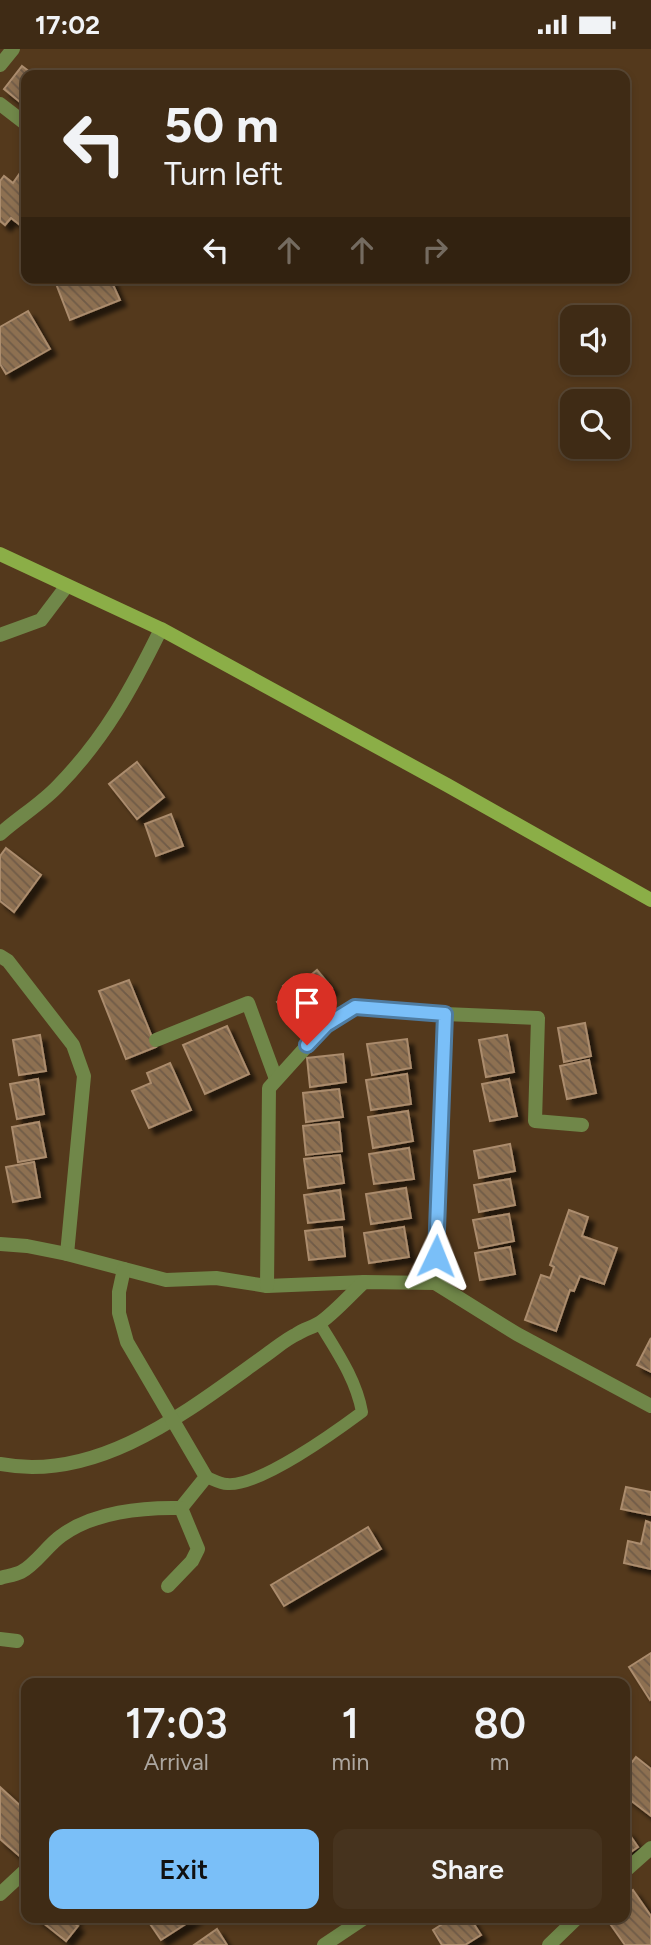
<!DOCTYPE html>
<html lang="en">
<head>
<meta charset="utf-8">
<style>
	:root { --surface:#3f2b15; --page:#46331e; --text:#f1f3f6; --muted:#ada7a0; --line:#584734; --accent:#7abff8 }
	body { margin:0; font-family:Figtree,sans-serif; background:var(--page); color:var(--text); height:100vh; display:flex; flex-direction:column; font-size:26px; white-space:nowrap }
	* { box-sizing:border-box; margin:0 }
	p { font-size:23px; color:var(--muted) }
	.icon { flex:none; width:38px; height:38px; fill:none; stroke:currentColor; stroke-width:2; stroke-linecap:round; stroke-linejoin:round }
	.map { position:relative; flex:1; overflow:hidden }
	.details { position:absolute; left:21px; top:1629px; width:609px; height:245px; display:flex; flex-direction:column; background:var(--surface); border-radius:14px; box-shadow:0 4px 10px #0003,0 0 0 2px var(--line) }
	.details>* { flex:none }
	.hud { position:absolute; left:21px; top:21px; width:609px; height:214px; border-radius:14px; box-shadow:0 4px 10px #0003,0 0 0 2px var(--line); background:#3f2b15; color:var(--text); overflow:hidden }
	.controls { position:absolute; left:560px; top:256px; display:grid; gap:14px }
	.controls a { display:grid; place-items:center; width:70px; height:70px; border-radius:14px; background:var(--surface); box-shadow:0 4px 10px #0003,0 0 0 2px var(--line); font-size:35px }
	.pin { position:absolute; display:grid; place-items:center; width:60px; height:60px; color:#fff; margin:-72px -30px; border-radius:50% 50% 50% 0; rotate:-45deg; box-shadow:0 0 7px #0007 }
	.pin .icon { rotate:45deg }
	.me { position:absolute; width:77px; margin:-38px; rotate:2deg; stroke-linejoin:round; filter:drop-shadow(0 0 5px #0008) }
	.turn { display:flex; align-items:center; gap:24px; height:147px; padding:0 28px; font-size:32px }
	.turn .icon { width:91px; height:91px; stroke-width:2.5 }
	.turn b { display:block; font-size:49px; line-height:60px }
	.lanes { display:flex; align-items:center; height:66px; padding:0 28px; background:#0003; justify-content:center; gap:35px; direction:ltr }
	.lanes .off { opacity:.35 }
	.eta { display:flex; justify-content:space-evenly; align-items:center; height:119px; text-align:center }
	.eta b { font-size:42px; font-weight:600; line-height:49px }
	.button { display:flex; gap:14px; margin-top:auto; padding:14px 28px }
	.button a { flex:1; height:80px; border-radius:14px; background:var(--accent); color:#111; font-size:28px; font-weight:600; line-height:80px; text-align:center }
	.button a+a { background:var(--page); color:var(--text) }
	.status { display:flex; justify-content:space-between; align-items:center; height:49px; padding:0 35px; background:var(--surface); direction:ltr }
	.status svg { height:19px; fill:currentColor }
	.map>svg:first-child { display:block }
</style>
</head>
<body>
<div class="status"><b>17:02</b><svg viewBox="0 0 49 12"><path d="M0 12V9h3v3zM5 12V6h3v6zM10 12V3h3v9zM15 12V0h3v12zM26 1h20v11H26zM47 4h2v5h-2z"/></svg></div>
<div class="map">
<svg width="651" height="1896" viewBox="0 0 651 1896">
	<defs>
		<pattern id="building-back-hatch" width="6" height="6" patternUnits="userSpaceOnUse" patternTransform="scale(1.75)"><rect width="6" height="6" fill="#8d6f51"/><path d="M-1 5l2 2M0 0l6 6M5-1l2 2" fill="none" stroke="#6f5b47"/></pattern>
		<filter id="shadow"><feDropShadow dx="6" dy="6" stdDeviation="2" flood-color="#0009"/></filter>
	</defs>
	<rect width="100%" height="100%" fill="#54391c"/>
	<g fill="url(#building-back-hatch)" stroke="#ab8c6d" stroke-width="2" filter="url(#shadow)">
		<path d="M22,17L34,26H26V58L4,40Z"/>
		<path d="M20,124L26,129L25,180L11,169L5,176L0,172V132L4,127L13,134Z"/>
		<path d="M62,229H110L120,251L70,271L55,232Z"/>
		<path d="M28,262L50,300L6,325L0,315V278Z"/>
		<path d="M137,713L164,748L137,770L109,735Z"/>
		<path d="M171,765L183,797L156,807L145,775Z"/>
		<path d="M6,799L41,826L14,863L0,852V807Z"/>
		<path d="M317,921L332,939L292,971L277,953L288,944L283,937L294,928L300,935Z"/>
		<path d="M129,931L156,998L126,1010L99,942Z"/>
		<path d="M585,974L591,1007L564,1013L558,979Z"/>
		<path d="M227,977L249,1025L205,1045L183,996Z"/>
		<path d="M40,986L46,1022L19,1026L13,991Z"/>
		<path d="M507,986L514,1023L486,1028L479,991Z"/>
		<path d="M407,990L411,1019L372,1026L367,995Z"/>
		<path d="M343,1005L346,1033L310,1038L307,1009Z"/>
		<path d="M589,1011L596,1044L567,1050L560,1017Z"/>
		<path d="M170,1014L191,1061L149,1079L132,1042L151,1034L147,1024Z"/>
		<path d="M407,1025L411,1055L371,1061L366,1031Z"/>
		<path d="M38,1030L44,1065L17,1070L10,1035Z"/>
		<path d="M509,1030L517,1067L490,1072L482,1035Z"/>
		<path d="M339,1040L343,1068L306,1073L303,1044Z"/>
		<path d="M408,1062L413,1092L373,1099L368,1068Z"/>
		<path d="M39,1073L46,1108L18,1113L12,1078Z"/>
		<path d="M339,1073L342,1102L306,1106L303,1077Z"/>
		<path d="M510,1095L515,1122L479,1129L474,1102Z"/>
		<path d="M409,1099L414,1130L374,1135L369,1105Z"/>
		<path d="M340,1106L344,1134L308,1139L304,1110Z"/>
		<path d="M34,1113L40,1148L13,1153L6,1118Z"/>
		<path d="M510,1130L515,1156L479,1163L474,1136Z"/>
		<path d="M406,1139L411,1169L371,1175L366,1145Z"/>
		<path d="M340,1141L344,1170L308,1174L304,1146Z"/>
		<path d="M569,1161L588,1168L582,1187L617,1199L604,1235L580,1227L574,1242L570,1241L556,1282L525,1271L541,1226L550,1229L554,1218L550,1216Z"/>
		<path d="M509,1165L514,1192L479,1199L473,1171Z"/>
		<path d="M342,1178L345,1207L309,1211L305,1182Z"/>
		<path d="M404,1178L409,1208L369,1214L364,1184Z"/>
		<path d="M510,1198L515,1225L480,1231L475,1204Z"/>
		<path d="M651,1289V1323L637,1316Z"/>
		<path d="M626,1438L651,1443V1466L621,1460Z"/>
		<path d="M646,1472L651,1474V1520L624,1514L628,1492L641,1495Z"/>
		<path d="M368,1478L381,1500L284,1557L271,1536Z"/>
		<path d="M651,1604V1650L650,1651L629,1618Z"/>
		<path d="M636,1708L651,1720V1767L625,1747V1722Z"/>
		<path d="M0,1738L26,1762V1806L23,1810L0,1790Z"/>
		<path d="M627,1782L638,1798L625,1807V1784Z"/>
		<path d="M633,1841L651,1867V1896H625L606,1869H625V1847Z"/>
		<path d="M37,1869H76L72,1873L78,1877L66,1892Z"/>
		<path d="M146,1869H195L161,1891Z"/>
		<path d="M452,1869H470L481,1886L465,1896H442L433,1881Z"/>
		<path d="M217,1880L227,1896H194Z"/>
	</g>
	<g fill="none" stroke-linecap="round" stroke-linejoin="round">
		<path stroke="#708749" stroke-width="12" d="M206,1428C212,1430 220,1435 227,1435C259,1438 335,1383 362,1363C356,1330 337,1303 320,1275"/>
		<g stroke="#708749" stroke-width="14">
			<path d="M0,16L13,0"/>
			<path d="M0,55L26,75"/>
			<path d="M0,586L41,571L66,538"/>
			<path d="M0,785C19,768 41,755 58,737C105,689 132,639 161,580"/>
			<path d="M0,907L8,912L73,996L84,1027L67,1205"/>
			<path d="M156,991L248,954L276,1030"/>
			<path d="M0,1195L27,1197L67,1205L166,1231L216,1229L267,1237L364,1233L435,1234L517,1285L651,1357"/>
			<path d="M435,1234L445,965"/>
			<path d="M267,1237L269,1039L326,976L355,958L445,965L538,969L535,1072L582,1076"/>
			<path d="M0,1415C100,1434 190,1360 266,1306C276,1299 286,1290 297,1285C304,1280 314,1278 321,1273C336,1262 350,1246 364,1233"/>
			<path d="M0,1529C6,1527 15,1526 21,1523C35,1516 48,1496 61,1487C93,1463 143,1458 181,1459L206,1428L127,1293L119,1264V1243L124,1220"/>
			<path d="M168,1537L192,1512L198,1500L181,1459"/>
			<path d="M0,1590L17,1592"/>
			<path d="M625,1822L651,1799"/>
			<path d="M0,1845L26,1821"/>
			<path d="M324,1896L363,1870"/>
			<path d="M549,1896L577,1869"/>
		</g>
		<path stroke="#8bae47" stroke-width="14" d="M0,505L161,580L447,736L651,851"/>
	</g>
	<g fill="none" stroke-linecap="round" stroke-linejoin="round">
		<defs>
			<path id="route" d="M307,996L326,976L355,958L445,965L436,1207"/>
		</defs>
		<use href="#route" stroke="#4f7ca1" stroke-width="18"/>
		<use href="#route" stroke="#7abff8" stroke-width="12"/>
	</g>
</svg>
<div class="controls">
<a><svg class="icon" aria-label="sound" viewBox="0 0 24 24"><path d="M4 9h4l5-4v14l-5-4H4zM17 9q2 3 0 6"/></svg></a>
<a><svg class="icon" aria-label="search" viewBox="0 0 24 24"><circle cx="10" cy="10" r="6"/><path d="M15 15l6 6"/></svg></a>
</div>
<div class="pin" style="left:307px;top:996px;background:#d93025"><svg class="icon" aria-label="arrive" viewBox="0 0 24 24"><path d="M6 21V4h12l-3 4 3 4H6"/></svg></div>
<svg class="me" style="left:436px;top:1207px" viewBox="-20 -20 40 40"><path d="M0-17L14 15 0 8-14 15z" fill="#7abff8" stroke="#fff" stroke-width="4"/></svg>
<div class="hud">
<div class="turn"><svg class="icon" aria-label="left" viewBox="0 0 24 24"><path d="M17 20v-9H6M10 6l-5 5 5 5"/></svg><div><b>50 m</b>Turn left</div></div>
<div class="lanes"><svg class="icon" aria-label="left" viewBox="0 0 24 24"><path d="M17 20v-9H6M10 6l-5 5 5 5"/></svg><svg class="icon off" aria-label="ahead" viewBox="0 0 24 24"><path d="M12 20V5M6 11l6-6 6 6"/></svg><svg class="icon off" aria-label="ahead" viewBox="0 0 24 24"><path d="M12 20V5M6 11l6-6 6 6"/></svg><svg class="icon off" aria-label="right" viewBox="0 0 24 24"><path d="M7 20v-9h11M14 6l5 5-5 5"/></svg></div>
</div>
<section class="details">
<div class="eta">
<div><b>17:03</b><p>Arrival</p></div>
<div><b>1</b><p>min</p></div>
<div><b>80</b><p>m</p></div>
</div>
<div class="button"><a>Exit</a><a>Share</a></div>
</section>
</div>
</body>
</html>
